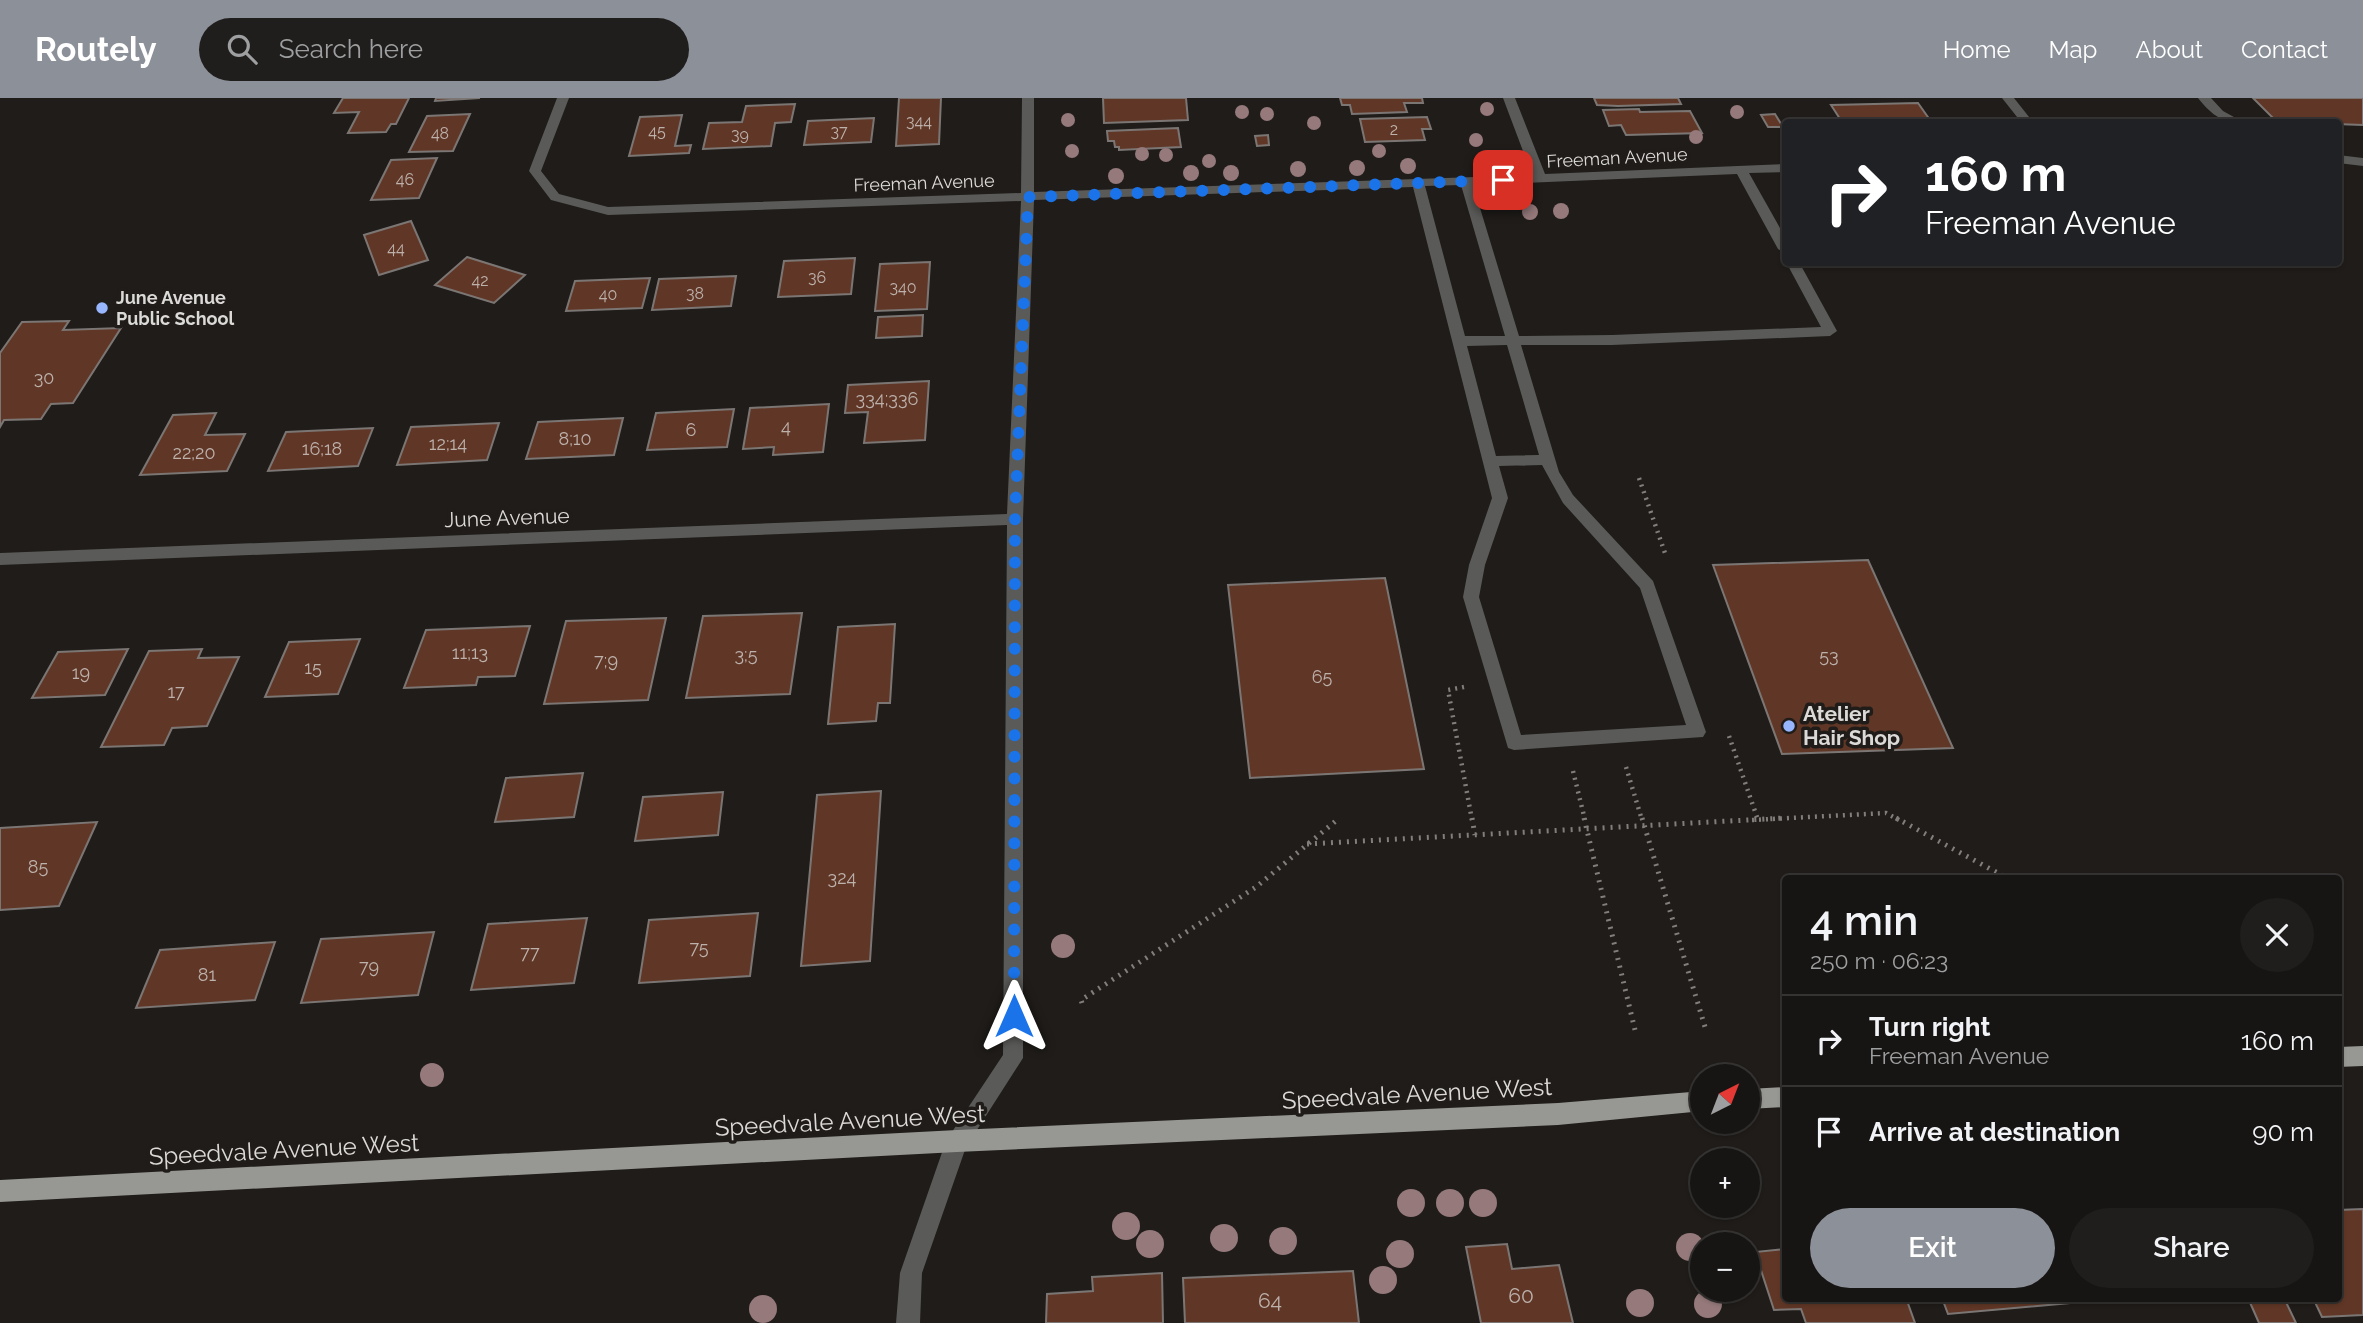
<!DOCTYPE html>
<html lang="en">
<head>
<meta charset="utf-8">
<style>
	:root { --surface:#171513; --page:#201e1c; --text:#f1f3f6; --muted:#9e9fa0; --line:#363433; --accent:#8c9099 }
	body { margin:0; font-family:Raleway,sans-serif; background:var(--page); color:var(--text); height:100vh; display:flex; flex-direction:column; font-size:26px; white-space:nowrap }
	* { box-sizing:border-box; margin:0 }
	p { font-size:23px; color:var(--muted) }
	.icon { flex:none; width:38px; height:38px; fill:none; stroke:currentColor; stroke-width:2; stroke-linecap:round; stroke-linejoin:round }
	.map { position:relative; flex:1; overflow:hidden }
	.drawer { position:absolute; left:1782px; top:777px; width:560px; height:427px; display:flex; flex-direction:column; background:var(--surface); border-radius:7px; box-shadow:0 2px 5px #0004,0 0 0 2px var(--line) }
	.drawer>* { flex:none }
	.hud { position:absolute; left:1782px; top:21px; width:560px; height:147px; border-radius:7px; box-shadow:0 2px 5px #0004,0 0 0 2px var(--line); background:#202124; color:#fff; overflow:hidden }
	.needle { width:46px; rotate:42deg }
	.tools { position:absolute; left:1690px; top:966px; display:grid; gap:14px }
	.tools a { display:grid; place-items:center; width:70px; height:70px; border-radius:50%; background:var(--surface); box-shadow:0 2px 5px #0004,0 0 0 2px var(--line); font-size:35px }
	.pin { position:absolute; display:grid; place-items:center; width:60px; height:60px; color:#fff; margin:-30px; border-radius:14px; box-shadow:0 4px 10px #0006 }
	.me { position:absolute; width:77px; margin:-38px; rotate:0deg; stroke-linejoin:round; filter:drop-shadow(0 0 5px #0008) }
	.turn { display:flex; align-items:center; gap:24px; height:147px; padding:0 28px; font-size:32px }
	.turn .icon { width:91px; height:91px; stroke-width:2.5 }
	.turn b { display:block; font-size:49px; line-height:60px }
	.round { display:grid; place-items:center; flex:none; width:74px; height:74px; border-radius:37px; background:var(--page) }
	.headline { display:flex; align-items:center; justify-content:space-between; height:119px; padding:0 28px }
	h1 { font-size:42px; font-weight:600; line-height:52px }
	.cta { display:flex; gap:14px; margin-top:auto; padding:14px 28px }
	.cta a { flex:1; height:80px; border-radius:42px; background:var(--accent); color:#fff; font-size:28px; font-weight:600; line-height:80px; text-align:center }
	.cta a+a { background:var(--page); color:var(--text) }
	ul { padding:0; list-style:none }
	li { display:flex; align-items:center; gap:21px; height:91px; padding:0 28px; border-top:2px solid var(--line) }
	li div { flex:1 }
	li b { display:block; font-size:26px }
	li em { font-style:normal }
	header { display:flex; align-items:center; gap:42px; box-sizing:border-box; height:98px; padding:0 35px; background:var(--accent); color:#fff }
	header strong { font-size:33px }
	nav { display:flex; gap:38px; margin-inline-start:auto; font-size:24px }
	.search { width:490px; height:63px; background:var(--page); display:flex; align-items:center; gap:18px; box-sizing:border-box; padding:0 24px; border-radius:38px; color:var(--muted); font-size:26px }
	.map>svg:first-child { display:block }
</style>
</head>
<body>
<header>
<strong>Routely</strong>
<div class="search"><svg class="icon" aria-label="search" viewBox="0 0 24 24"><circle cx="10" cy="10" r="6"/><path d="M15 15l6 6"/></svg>Search here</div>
<nav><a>Home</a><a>Map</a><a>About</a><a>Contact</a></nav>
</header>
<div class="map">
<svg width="2363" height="1225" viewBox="0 0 2363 1225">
	<rect width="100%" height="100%" fill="#1f1c19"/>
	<g fill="#603726" stroke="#7b7674" stroke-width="2">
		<path d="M343,0H409L396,26H391L386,34L348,35L359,14L334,15Z"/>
		<path d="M436,0H480L435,3Z"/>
		<path d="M899,0H941L939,46L896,48Z"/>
		<path d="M1103,0H1186L1188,22L1104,25Z"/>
		<path d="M1340,0H1422L1423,5H1404L1407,14L1352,16L1350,7H1342Z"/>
		<path d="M1594,0H1678L1681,6L1618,8L1597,7Z"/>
		<path d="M2253,0H2363V27L2277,24Z"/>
		<path d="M1918,5L1930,22L1842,24L1831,7Z"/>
		<path d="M795,6L791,24L775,25L771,48L703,51L709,25L742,24L746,8Z"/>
		<path d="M1639,11L1640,14L1690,13L1702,35L1626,37L1621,27L1609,28L1603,12Z"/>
		<path d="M470,16L453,53L409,54L427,18Z"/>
		<path d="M1775,16L1783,29H1768L1761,17Z"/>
		<path d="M682,17L675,48L691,47L689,55L629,58L640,19Z"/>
		<path d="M1427,19L1431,31H1422L1425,42L1365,44L1360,21Z"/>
		<path d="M874,20L871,44L804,47L808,23Z"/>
		<path d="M1178,30L1181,49L1119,52V49H1115L1114,43H1108L1107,33Z"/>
		<path d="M1268,37L1269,47L1257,48L1255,38Z"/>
		<path d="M437,60L419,100L371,102L391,62Z"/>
		<path d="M411,123L428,162L379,177L364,137Z"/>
		<path d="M467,159L525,177L494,205L435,187Z"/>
		<path d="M855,160L851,196L778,199L784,163Z"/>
		<path d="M930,164L927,211L875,213L880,166Z"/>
		<path d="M736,178L731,208L652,212L659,181Z"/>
		<path d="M650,180L642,210L566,213L575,183Z"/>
		<path d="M923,217L922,238L876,240L878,219Z"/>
		<path d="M69,223L63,232L121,230L73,305L51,306L41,321L4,322L0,329V255L22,224Z"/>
		<path d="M929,283L925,342L864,345L868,314L845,315L848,287Z"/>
		<path d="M829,306L823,354L773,357L774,349L743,351L750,310Z"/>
		<path d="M734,311L727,349L647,352L656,315Z"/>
		<path d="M216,315L205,337L245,336L227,373L140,377L173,317Z"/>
		<path d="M623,320L614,357L526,361L538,324Z"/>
		<path d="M499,325L487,362L397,367L411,329Z"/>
		<path d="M373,330L358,368L268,373L286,334Z"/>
		<path d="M1868,462L1953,650L1782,656L1713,467Z"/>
		<path d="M1385,480L1424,671L1250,680L1228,487Z"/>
		<path d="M802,515L790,596L686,600L703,518Z"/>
		<path d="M666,520L648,602L544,606L566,523Z"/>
		<path d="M895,526L890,605H878L876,623L828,626L838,529Z"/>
		<path d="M530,528L515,578L478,579L476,587L404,590L426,532Z"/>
		<path d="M360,541L338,596L265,599L289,544Z"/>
		<path d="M128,551L105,597L32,600L58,554Z"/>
		<path d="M202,551L198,560L239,559L207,628L172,630L164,647L101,649L149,553Z"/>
		<path d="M583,675L574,719L495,724L506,680Z"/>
		<path d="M881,693L870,863L801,868L817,697Z"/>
		<path d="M723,694L718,737L635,743L643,699Z"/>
		<path d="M97,724L59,808L0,812V730Z"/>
		<path d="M758,815L750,878L639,885L649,822Z"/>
		<path d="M587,820L574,885L471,892L488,826Z"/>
		<path d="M434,834L418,897L301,905L321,841Z"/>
		<path d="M275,844L255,902L136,910L160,852Z"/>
		<path d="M2363,1111V1217L2322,1219L2313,1200H2338V1112Z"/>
		<path d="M1507,1146L1512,1171L1559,1167L1573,1225H1481L1466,1149Z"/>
		<path d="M1785,1151V1200H1906L1915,1225H1806L1801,1211L1774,1212L1755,1154Z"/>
		<path d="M1353,1173L1359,1225H1185L1183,1180Z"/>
		<path d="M1162,1175L1163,1225H1046L1047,1196L1093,1193L1092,1179Z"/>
		<path d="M1942,1200H2103V1202L1948,1216Z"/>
		<path d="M2248,1200H2284L2296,1225H2259Z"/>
	</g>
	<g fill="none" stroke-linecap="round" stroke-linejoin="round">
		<g stroke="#817e7c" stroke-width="4.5" stroke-dasharray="2 5" stroke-linecap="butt">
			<path d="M1639,380L1666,458"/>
			<path d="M1464,589L1448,592L1472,722"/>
			<path d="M1729,638L1758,722"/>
			<path d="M1626,669L1642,722"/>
			<path d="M1573,673L1585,722"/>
			<path d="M1752,722L1886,715L1899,722"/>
		</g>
		<g stroke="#817e7c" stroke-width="5" stroke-dasharray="2 6" stroke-linecap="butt">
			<path d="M1472,720L1475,737"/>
			<path d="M1584,720L1635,932"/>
			<path d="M1642,720L1705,929"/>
			<path d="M1896,720L2007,780"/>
			<path d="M1307,746L1784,720"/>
			<path d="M1082,905L1081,902L1256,789L1337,722"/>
		</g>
		<g fill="#5a5a58" fill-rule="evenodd">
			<path d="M557,0H569L541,73L559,96L608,109L1021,95L1022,0H1034V94L1532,77L1503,0H1515L1545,76L1785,66V74L1749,75L1785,139V155L1778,151L1737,76L1473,87L1519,238L1612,237L1821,229L1786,164H1799L1837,233L1830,238L1612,247H1521L1559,374L1573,397L1653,483L1706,634L1703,639L1514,652L1508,650L1463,499L1469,467L1492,400L1413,89L1034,102L1023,421V960L966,1049L922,1175L920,1225H896L900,1175L946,1043L1003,957L1007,427L0,467V455L1007,416L1021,103L608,117L551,102L529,73ZM1461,87L1505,238H1465L1425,88ZM1507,247L1539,357L1496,358L1467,248ZM1542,367L1563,405L1640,490L1686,627L1521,637L1479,499L1485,467L1508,400L1499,368Z"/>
			<path d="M2002,0H2014L2033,24H2021Z"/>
			<path d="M2198,0H2211L2223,13L2243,24C2222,26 2211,16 2198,0Z"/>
			<path d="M2338,57L2363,60V68L2338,65Z"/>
		</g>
		<g fill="#979793" fill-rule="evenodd">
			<path d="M2363,948V968L2338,969V949Z"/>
			<path d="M1785,989V1009L1748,1011V991Z"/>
			<path d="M1703,993V1013L1558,1027L957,1054L0,1104V1082L957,1032L1558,1005Z"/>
		</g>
	</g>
	<g fill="#95797b">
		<circle cx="1487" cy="11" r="7"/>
		<circle cx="1242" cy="14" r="7"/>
		<circle cx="1737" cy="14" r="7"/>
		<circle cx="1267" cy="16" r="7"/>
		<circle cx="1068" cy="22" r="7"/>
		<circle cx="1314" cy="25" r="7"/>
		<circle cx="1696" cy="39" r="7"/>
		<circle cx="1476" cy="42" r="7"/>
		<circle cx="1072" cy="53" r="7"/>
		<circle cx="1379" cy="53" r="7"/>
		<circle cx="1142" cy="56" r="7"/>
		<circle cx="1166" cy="57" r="7"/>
		<circle cx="1209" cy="63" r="7"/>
		<circle cx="1408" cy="68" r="8"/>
		<circle cx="1357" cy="70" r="8"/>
		<circle cx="1298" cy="71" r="8"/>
		<circle cx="1191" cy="75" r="8"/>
		<circle cx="1231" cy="75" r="8"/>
		<circle cx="1116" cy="78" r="8"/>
		<circle cx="1488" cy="101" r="8"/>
		<circle cx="1561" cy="113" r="8"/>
		<circle cx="1530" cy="114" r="8"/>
		<circle cx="1063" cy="848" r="12"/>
		<circle cx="432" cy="977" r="12"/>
		<circle cx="1411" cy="1105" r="14"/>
		<circle cx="1450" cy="1105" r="14"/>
		<circle cx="1483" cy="1105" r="14"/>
		<circle cx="1126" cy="1128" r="14"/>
		<circle cx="1224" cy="1140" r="14"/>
		<circle cx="1283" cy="1143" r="14"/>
		<circle cx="1150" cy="1146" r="14"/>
		<circle cx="1690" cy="1149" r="14"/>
		<circle cx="1400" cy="1156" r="14"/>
		<circle cx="1383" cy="1182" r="14"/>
		<circle cx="1640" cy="1205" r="14"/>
		<circle cx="1708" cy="1206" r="14"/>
		<circle cx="763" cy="1211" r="14"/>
	</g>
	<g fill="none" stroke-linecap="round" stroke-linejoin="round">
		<path stroke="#1a73e8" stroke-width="12" stroke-dasharray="0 21.6" d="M1014,918L1015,421L1028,99L1503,82"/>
	</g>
	<g fill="#98b6fd" stroke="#1f1c19" stroke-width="2.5">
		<circle cx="102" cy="210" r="7"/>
		<circle cx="1789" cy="628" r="7"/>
	</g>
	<g text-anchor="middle" stroke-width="7" stroke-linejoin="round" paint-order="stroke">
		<g font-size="16" fill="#bdb1ac">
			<text x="919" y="29">344</text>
			<text x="1394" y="37">2</text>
			<text x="657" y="39">45</text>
			<text x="839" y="39">37</text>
			<text x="440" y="41">48</text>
			<text x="740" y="42">39</text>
			<text x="405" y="87">46</text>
			<text x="396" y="156">44</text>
			<text x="817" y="185">36</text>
			<text x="480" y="188">42</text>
			<text x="903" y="195">340</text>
			<text x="695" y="201">38</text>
			<text x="608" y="202">40</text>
		</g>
		<g font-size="18" fill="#dcdad8" stroke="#1f1c19">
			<text transform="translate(1617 60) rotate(-3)" y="6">Freeman Avenue</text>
			<text transform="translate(924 85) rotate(-2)" y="6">Freeman Avenue</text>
		</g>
		<g font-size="18" font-weight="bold" fill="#dcdad8" stroke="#1f1c19" text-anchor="start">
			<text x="116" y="206">June Avenue<tspan x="116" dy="21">Public School</tspan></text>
		</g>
		<g font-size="18" fill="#bdb1ac">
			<text x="44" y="286">30</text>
			<text x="887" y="307">334;336</text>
			<text x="786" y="335">4</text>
			<text x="691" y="338">6</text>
			<text x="575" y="347">8;10</text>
			<text x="448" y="352">12;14</text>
			<text x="322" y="357">16;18</text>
			<text x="194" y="361">22;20</text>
			<text x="470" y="561">11;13</text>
			<text x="746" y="563">3;5</text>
			<text x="1829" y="564">53</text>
			<text x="606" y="569">7;9</text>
			<text x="313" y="576">15</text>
			<text x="81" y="581">19</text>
			<text x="1322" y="585">65</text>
			<text x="176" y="600">17</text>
			<text x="38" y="775">85</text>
			<text x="842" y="786">324</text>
			<text x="699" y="856">75</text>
			<text x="530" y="861">77</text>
			<text x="369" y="875">79</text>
			<text x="207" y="883">81</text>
		</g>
		<g font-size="21" fill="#dcdad8" stroke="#1f1c19">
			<text transform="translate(507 420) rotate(-2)" y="7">June Avenue</text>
		</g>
		<g font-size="21" font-weight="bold" fill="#dcdad8" stroke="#1f1c19" text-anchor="start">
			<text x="1803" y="623">Atelier<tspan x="1803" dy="24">Hair Shop</tspan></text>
		</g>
		<g font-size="21" fill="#bdb1ac">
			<text x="1521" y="1205">60</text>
			<text x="1270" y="1210">64</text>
		</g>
		<g font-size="24" fill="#dcdad8" stroke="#1f1c19">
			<text transform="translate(1417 996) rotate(-3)" y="8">Speedvale Avenue West</text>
			<text transform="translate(850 1023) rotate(-3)" y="8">Speedvale Avenue West</text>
			<text transform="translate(284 1052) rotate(-3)" y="8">Speedvale Avenue West</text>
		</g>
	</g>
</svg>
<div class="tools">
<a><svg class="needle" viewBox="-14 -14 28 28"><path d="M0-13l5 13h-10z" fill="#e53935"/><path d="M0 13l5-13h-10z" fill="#9e9fa0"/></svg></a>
<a>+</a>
<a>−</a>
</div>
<div class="pin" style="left:1503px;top:82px;background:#d93025"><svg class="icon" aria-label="arrive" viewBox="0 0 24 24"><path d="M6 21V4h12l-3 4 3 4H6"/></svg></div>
<svg class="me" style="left:1014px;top:918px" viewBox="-20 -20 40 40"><path d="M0-17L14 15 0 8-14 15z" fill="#1a73e8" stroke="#fff" stroke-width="4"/></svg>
<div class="hud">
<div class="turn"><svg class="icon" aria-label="right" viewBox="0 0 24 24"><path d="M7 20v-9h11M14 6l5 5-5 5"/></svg><div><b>160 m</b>Freeman Avenue</div></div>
</div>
<section class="drawer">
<div class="headline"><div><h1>4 min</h1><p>250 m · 06:23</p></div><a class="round"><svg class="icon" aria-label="close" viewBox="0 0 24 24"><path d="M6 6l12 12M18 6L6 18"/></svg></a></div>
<ul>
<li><svg class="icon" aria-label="right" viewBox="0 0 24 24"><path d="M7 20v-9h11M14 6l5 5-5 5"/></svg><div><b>Turn right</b><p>Freeman Avenue</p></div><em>160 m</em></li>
<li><svg class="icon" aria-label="arrive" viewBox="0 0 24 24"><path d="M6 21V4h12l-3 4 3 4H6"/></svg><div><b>Arrive at destination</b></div><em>90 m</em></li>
</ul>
<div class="cta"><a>Exit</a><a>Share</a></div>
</section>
</div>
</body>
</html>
